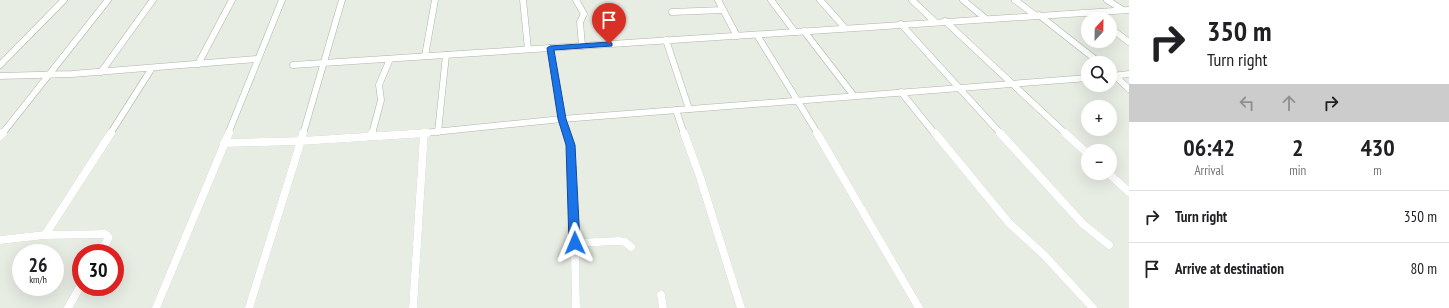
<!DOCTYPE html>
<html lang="en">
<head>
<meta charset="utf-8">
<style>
	:root { --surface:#fff; --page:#f2f2f2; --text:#202124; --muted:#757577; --line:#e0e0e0 }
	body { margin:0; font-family:"PT Sans Narrow",sans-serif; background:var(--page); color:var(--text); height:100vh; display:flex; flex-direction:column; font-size:15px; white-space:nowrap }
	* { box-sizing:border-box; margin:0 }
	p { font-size:13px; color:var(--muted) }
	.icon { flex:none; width:22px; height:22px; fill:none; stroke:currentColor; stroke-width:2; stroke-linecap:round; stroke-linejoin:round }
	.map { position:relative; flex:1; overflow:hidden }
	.side { display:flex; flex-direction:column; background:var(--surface); width:320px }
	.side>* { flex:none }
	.banner { background:#fff; color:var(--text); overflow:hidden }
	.needle { width:26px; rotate:22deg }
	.buttons { position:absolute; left:1081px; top:12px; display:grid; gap:8px }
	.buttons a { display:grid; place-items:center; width:36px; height:36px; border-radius:50%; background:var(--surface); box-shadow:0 4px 16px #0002; font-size:20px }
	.speed { position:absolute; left:12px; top:244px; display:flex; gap:8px; font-size:20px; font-weight:700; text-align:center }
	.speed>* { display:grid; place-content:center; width:52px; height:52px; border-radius:50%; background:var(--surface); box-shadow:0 4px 16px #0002; line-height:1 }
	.speed small { font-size:10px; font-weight:400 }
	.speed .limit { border:6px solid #d22; background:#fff; color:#111 }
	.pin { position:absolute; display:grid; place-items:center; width:34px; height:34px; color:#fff; margin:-41px -17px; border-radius:50% 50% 50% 0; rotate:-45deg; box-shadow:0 0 4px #0007 }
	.pin .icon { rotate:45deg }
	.me { position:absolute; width:44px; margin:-22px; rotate:359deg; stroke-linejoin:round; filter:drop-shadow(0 0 3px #0008) }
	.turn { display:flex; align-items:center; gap:14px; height:84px; padding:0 12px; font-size:18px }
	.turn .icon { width:52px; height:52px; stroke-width:2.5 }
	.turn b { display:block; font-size:28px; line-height:34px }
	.lanes { display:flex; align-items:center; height:38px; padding:0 12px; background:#0003; justify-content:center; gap:20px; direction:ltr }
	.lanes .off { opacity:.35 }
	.eta { display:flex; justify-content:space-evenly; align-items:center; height:68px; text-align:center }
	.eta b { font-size:24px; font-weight:700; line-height:28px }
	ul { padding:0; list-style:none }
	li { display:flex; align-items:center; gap:12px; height:52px; padding:0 12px; border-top:1px solid var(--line) }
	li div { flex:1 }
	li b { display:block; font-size:15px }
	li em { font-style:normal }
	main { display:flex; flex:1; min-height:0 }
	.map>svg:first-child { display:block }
</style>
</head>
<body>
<main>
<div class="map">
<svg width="1129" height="308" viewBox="0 0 1129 308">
	<rect width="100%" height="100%" fill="#e8ede4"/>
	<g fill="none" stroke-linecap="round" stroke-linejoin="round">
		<defs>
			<g id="street-far1">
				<path d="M523,0L528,49"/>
				<path d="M576,0L584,14L580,22L582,46"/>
				<path d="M718,0L737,36"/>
				<path d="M771,0L795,32"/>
				<path d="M820,0L845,28"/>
				<path d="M912,0L935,22"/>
				<path d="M963,0L985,18"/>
				<path d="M1015,0L1035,15"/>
				<path d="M1107,0L1123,10"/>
				<path d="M672,12L723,10"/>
				<path d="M1088,13L1097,19"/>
				<path d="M1039,15L1100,63"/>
				<path d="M945,21L1066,134"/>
				<path d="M901,24L1001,134"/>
				<path d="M1110,28L1129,42"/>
				<path d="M804,31L854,96"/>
				<path d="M757,35L818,134"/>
				<path d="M666,40L689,109"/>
				<path d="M550,48L562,119L567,134"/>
				<path d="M425,56L435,0"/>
				<path d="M198,64L232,0"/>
				<path d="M0,65L64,0"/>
				<path d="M293,65L1129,10"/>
				<path d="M1110,71L1129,89"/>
				<path d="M101,72L153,0"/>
				<path d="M0,76L72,74L257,59"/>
				<path d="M1112,76L1129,74"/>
				<path d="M901,92L935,134"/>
				<path d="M676,110L684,134"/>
				<path d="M438,132L446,55"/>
				<path d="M2,134L108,0"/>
				<path d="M110,134L152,68"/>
				<path d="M228,134L282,0"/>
				<path d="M303,134L342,0"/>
				<path d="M372,134L381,100L379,85L390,59"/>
				<path d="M414,134L562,119L1088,78"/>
			</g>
			<g id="street">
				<path d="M303,133L301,141L427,133"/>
				<path d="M567,133L571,145L574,202L576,308"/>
				<path d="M684,133L700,177L741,308"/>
				<path d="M817,133L919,308"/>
				<path d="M935,133L1009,223L1044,255L1093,308"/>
				<path d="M1000,133L1083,224L1109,245"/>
				<path d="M1065,133L1088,154"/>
				<path d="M0,136L3,133"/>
				<path d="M371,136L372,133"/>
				<path d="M224,143L301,141L249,308"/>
				<path d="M1108,173L1129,192"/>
				<path d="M45,235L111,133"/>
				<path d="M0,240L45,235L105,234L108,236V239L100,253"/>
				<path d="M575,243L619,241L625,242L631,247"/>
				<path d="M661,295L663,308"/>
				<path d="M68,308L81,285"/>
				<path d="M156,308L229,133"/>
				<path d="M413,308L424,133"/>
			</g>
		</defs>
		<use href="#street-far1" stroke="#acb5a7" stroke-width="7"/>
		<use href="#street" stroke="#acb5a7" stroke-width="8"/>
		<use href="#street-far1" stroke="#fff" stroke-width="6"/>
		<use href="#street" stroke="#fff" stroke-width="8"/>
	</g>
	<path fill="#1a73e8" stroke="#114b97" d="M609,42L612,43V46L554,50L566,119L575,145L580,243L578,246L575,247L571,246L569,243L566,145L558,119L547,48L550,46Z"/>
</svg>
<div class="buttons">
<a><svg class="needle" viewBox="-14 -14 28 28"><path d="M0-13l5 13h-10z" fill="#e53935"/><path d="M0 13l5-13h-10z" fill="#757577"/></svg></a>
<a><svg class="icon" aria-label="search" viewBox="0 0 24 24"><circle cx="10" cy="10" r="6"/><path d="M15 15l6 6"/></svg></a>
<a>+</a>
<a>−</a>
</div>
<div class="speed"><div>26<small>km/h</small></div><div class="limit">30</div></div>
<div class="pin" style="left:609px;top:44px;background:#d93025"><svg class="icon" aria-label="arrive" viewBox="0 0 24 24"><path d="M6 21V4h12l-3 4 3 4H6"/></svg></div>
<svg class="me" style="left:575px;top:243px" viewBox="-20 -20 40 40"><path d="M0-17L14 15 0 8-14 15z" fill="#1a73e8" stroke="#fff" stroke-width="4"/></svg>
</div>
<section class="side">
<div class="banner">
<div class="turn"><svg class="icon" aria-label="right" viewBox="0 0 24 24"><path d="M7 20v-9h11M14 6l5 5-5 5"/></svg><div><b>350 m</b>Turn right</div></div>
<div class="lanes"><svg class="icon off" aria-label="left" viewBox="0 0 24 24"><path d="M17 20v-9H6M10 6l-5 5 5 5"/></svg><svg class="icon off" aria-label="ahead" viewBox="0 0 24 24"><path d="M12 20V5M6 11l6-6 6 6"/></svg><svg class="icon" aria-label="right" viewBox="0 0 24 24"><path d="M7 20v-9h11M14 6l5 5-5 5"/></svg></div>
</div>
<div class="eta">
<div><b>06:42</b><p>Arrival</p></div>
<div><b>2</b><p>min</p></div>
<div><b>430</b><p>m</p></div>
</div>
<ul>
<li><svg class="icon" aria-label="right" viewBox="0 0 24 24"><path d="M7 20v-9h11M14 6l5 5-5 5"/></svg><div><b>Turn right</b></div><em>350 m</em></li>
<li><svg class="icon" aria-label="arrive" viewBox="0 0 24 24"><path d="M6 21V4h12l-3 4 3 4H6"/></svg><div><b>Arrive at destination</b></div><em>80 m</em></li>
</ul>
</section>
</main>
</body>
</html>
